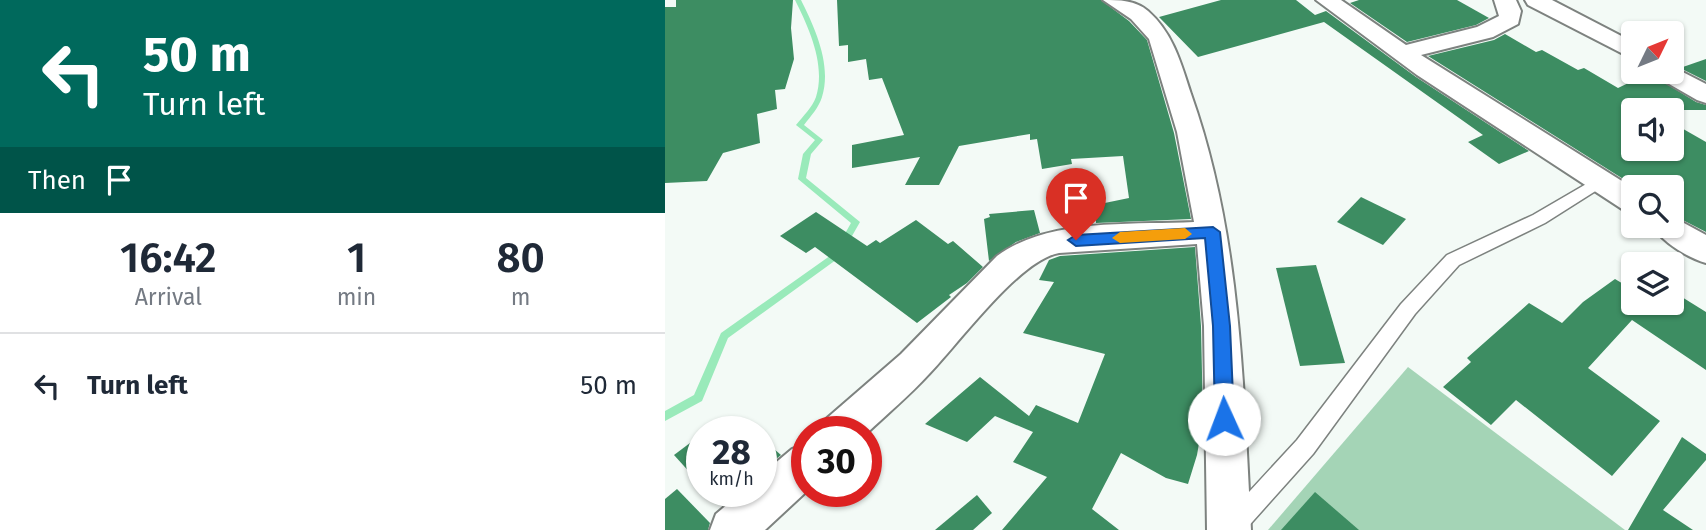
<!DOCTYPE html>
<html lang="en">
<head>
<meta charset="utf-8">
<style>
	:root { --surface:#fff; --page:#f2f2f3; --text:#1f2937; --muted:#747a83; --line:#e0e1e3 }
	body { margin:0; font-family:"Fira Sans",sans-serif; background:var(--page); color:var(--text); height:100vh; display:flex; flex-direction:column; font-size:26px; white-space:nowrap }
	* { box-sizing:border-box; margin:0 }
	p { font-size:23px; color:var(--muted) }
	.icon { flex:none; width:38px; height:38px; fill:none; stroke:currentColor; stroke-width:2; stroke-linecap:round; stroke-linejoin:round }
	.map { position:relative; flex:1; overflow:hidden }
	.sheet { display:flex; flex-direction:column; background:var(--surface); width:665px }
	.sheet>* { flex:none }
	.guide { background:#00695c; color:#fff; overflow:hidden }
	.needle { width:46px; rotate:47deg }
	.controls { position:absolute; left:956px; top:21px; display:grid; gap:14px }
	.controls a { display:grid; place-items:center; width:63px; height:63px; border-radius:7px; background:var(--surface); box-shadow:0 2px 5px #0004; font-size:35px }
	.speed { position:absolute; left:21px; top:416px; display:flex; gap:14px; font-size:35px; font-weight:700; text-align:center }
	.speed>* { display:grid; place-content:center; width:91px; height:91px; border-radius:50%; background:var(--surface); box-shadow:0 2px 5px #0004; line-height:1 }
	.speed small { font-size:18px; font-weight:400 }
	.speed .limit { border:10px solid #d22; background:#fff; color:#111 }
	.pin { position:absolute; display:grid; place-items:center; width:60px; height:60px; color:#fff; margin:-72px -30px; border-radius:50% 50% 50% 0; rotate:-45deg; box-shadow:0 0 7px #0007 }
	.pin .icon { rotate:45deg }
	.me { position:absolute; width:77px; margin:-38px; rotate:358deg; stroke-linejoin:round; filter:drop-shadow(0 0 5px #0008) }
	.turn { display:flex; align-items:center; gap:24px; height:147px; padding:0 28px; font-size:32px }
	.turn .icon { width:91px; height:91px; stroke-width:2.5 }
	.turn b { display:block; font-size:49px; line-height:60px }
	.then { display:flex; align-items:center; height:66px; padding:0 28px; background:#0003; gap:14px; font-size:26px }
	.eta { display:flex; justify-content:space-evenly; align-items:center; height:119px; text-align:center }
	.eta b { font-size:42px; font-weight:600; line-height:49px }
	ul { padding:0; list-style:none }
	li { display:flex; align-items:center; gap:21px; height:105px; padding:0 28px; border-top:2px solid var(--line) }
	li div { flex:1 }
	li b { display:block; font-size:26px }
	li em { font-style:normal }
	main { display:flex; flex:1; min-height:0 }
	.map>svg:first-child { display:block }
</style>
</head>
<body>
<main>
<section class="sheet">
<div class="guide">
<div class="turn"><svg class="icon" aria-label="left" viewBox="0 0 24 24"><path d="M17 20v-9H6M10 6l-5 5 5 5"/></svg><div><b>50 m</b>Turn left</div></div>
<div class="then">Then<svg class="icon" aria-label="arrive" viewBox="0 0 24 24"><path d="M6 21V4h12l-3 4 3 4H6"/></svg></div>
</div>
<div class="eta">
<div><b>16:42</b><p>Arrival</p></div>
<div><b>1</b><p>min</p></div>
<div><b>80</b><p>m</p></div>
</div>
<ul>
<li><svg class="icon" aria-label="left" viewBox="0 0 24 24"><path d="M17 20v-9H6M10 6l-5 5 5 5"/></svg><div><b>Turn left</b></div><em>50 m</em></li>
</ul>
</section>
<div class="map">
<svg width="1041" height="530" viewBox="0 0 1041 530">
	<rect width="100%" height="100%" fill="#f3faf6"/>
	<path fill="#a4d4b6" d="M743,367L960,530H603Z"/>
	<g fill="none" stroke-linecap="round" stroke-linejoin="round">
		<path fill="#99eaba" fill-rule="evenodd" d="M130,0H136C150,28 167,65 157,97C154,107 146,116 139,125L158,140L146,154L141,178L195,222L175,257L63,338L37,401L0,421V411L29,395L56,333L169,253L186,223L133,179L138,154L150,140L131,125C138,116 147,108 151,97C161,65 144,28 130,0Z"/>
	</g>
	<g fill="#3d8d62">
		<path d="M11,0H128L126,28L129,59L120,89L110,90L112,109L92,114L95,143L58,153L42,181L0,183V7H11Z"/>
		<path d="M172,0H436L464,21L482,40L509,133L526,219L431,223L430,205L464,198L458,156L406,159L407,164L377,169L372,139L365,140V134L294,146L274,185H240L255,157L187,168V145L239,135L217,78L204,80L201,59L183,62V45L174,46Z"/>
		<path d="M556,0H631L650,15L661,11L751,77L864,151L834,164L803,142L818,135L659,22L533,57L494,17Z"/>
		<path d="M694,0H792L824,18L811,25L742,42L685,3Z"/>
		<path d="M840,34L871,52L877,50L913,70L919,68L953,88L984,73L1031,102L1041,105V110H968V149H1006V122L1041,142V232L1006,214V187H971L763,56L829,40Z"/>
		<path d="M1041,59V81L1015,68Z"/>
		<path d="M696,197L741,219L718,245L672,222Z"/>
		<path d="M369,210L375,233L351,242L324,261L319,219L325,217L324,214Z"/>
		<path d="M151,212L202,246L211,240L215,243L251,220L283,244L288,241L318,267L302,283L284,295L286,297L252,323L150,247L141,253L115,236Z"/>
		<path d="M530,247L536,326L538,420L532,455L523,484L501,478L456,453L427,509L454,530H337L382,477L348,462L368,432L330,416L302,442L260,424L315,377L364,416L371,405L413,423L440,354L358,333L389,282L374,280L384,260L395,256Z"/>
		<path d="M651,265L680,363L635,366L611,268Z"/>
		<path d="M950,279L965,288L968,286V303H1006V284L1016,290L1012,294L1041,312V370L967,320L923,368L995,421L947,476L851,400L826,425L778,387L806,362L802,358L864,303L897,323L918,302Z"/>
		<path d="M37,434V486L9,455Z"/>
		<path d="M1017,437L1041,454V460L998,510L1028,530H963Z"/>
		<path d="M96,438L116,455L96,471Z"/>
		<path d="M12,489L45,523L43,530H0V499Z"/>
		<path d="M650,492L694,530H616Z"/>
		<path d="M312,495L327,513L308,530H270Z"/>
	</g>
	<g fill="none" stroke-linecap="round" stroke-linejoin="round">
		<defs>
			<path id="service" d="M935,176L943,181L940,185L880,223L794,265L750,314L648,454L580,530H559L557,525L561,517L632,440L736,304L782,255L868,215Z"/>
			<g id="minor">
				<path d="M438,0C455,0 470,0 483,11C508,33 516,63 526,94C576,235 578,383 586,530H542L539,326L532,244L394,253C354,260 294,343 264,374C245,395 222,414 201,434L155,432L161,419L236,354L332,256C383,218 467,225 529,222L512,132L484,39L466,19Z"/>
				<path d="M651,0H676L741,45L812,27L834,16L829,0H851L856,11L853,24L828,37L756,55L968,188V212L957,209L752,75Z"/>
				<path d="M860,0H887L968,42V59L863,5Z"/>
				<path d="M1006,66L1041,84V103L1032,100L992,77L989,72H1006Z"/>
				<path d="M1006,216L1041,235V263C1023,258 997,242 988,226H1006Z"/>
				<path d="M142,443V491L100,530H45L51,514L77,492H96V475L127,449Z"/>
			</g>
		</defs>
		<use href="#service" stroke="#7d827f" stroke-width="3"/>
		<use href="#minor" stroke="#7d827f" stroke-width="4"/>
		<use href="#service" fill="#fff" fill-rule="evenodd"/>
		<use href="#minor" fill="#fff" fill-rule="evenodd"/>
	</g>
	<path fill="#1a73e8" stroke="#114b97" stroke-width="2" d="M548,227L555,232L565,326L569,419L566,425L559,428L553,425L550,419L548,326L540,238L411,246L403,240L411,235Z"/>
	<path fill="#f59e0b" d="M520,228L527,234L520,239L455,243L447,238L455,232Z"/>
</svg>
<div class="controls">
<a><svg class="needle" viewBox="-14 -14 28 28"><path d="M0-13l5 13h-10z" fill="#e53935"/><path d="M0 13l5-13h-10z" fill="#747a83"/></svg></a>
<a><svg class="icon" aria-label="sound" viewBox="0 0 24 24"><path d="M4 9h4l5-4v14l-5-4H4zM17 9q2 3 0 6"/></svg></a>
<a><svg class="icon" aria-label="search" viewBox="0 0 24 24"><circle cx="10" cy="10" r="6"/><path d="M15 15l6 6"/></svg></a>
<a><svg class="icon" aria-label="layers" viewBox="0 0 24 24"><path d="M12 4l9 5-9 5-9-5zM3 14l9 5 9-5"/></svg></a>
</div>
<div class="speed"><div>28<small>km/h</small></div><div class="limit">30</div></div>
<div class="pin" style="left:411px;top:240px;background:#d93025"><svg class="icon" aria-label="arrive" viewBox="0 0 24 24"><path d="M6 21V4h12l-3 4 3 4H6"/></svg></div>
<svg class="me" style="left:559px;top:419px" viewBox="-20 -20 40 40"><circle r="19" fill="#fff"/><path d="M0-13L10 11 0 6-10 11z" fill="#1a73e8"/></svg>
</div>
</main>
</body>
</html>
